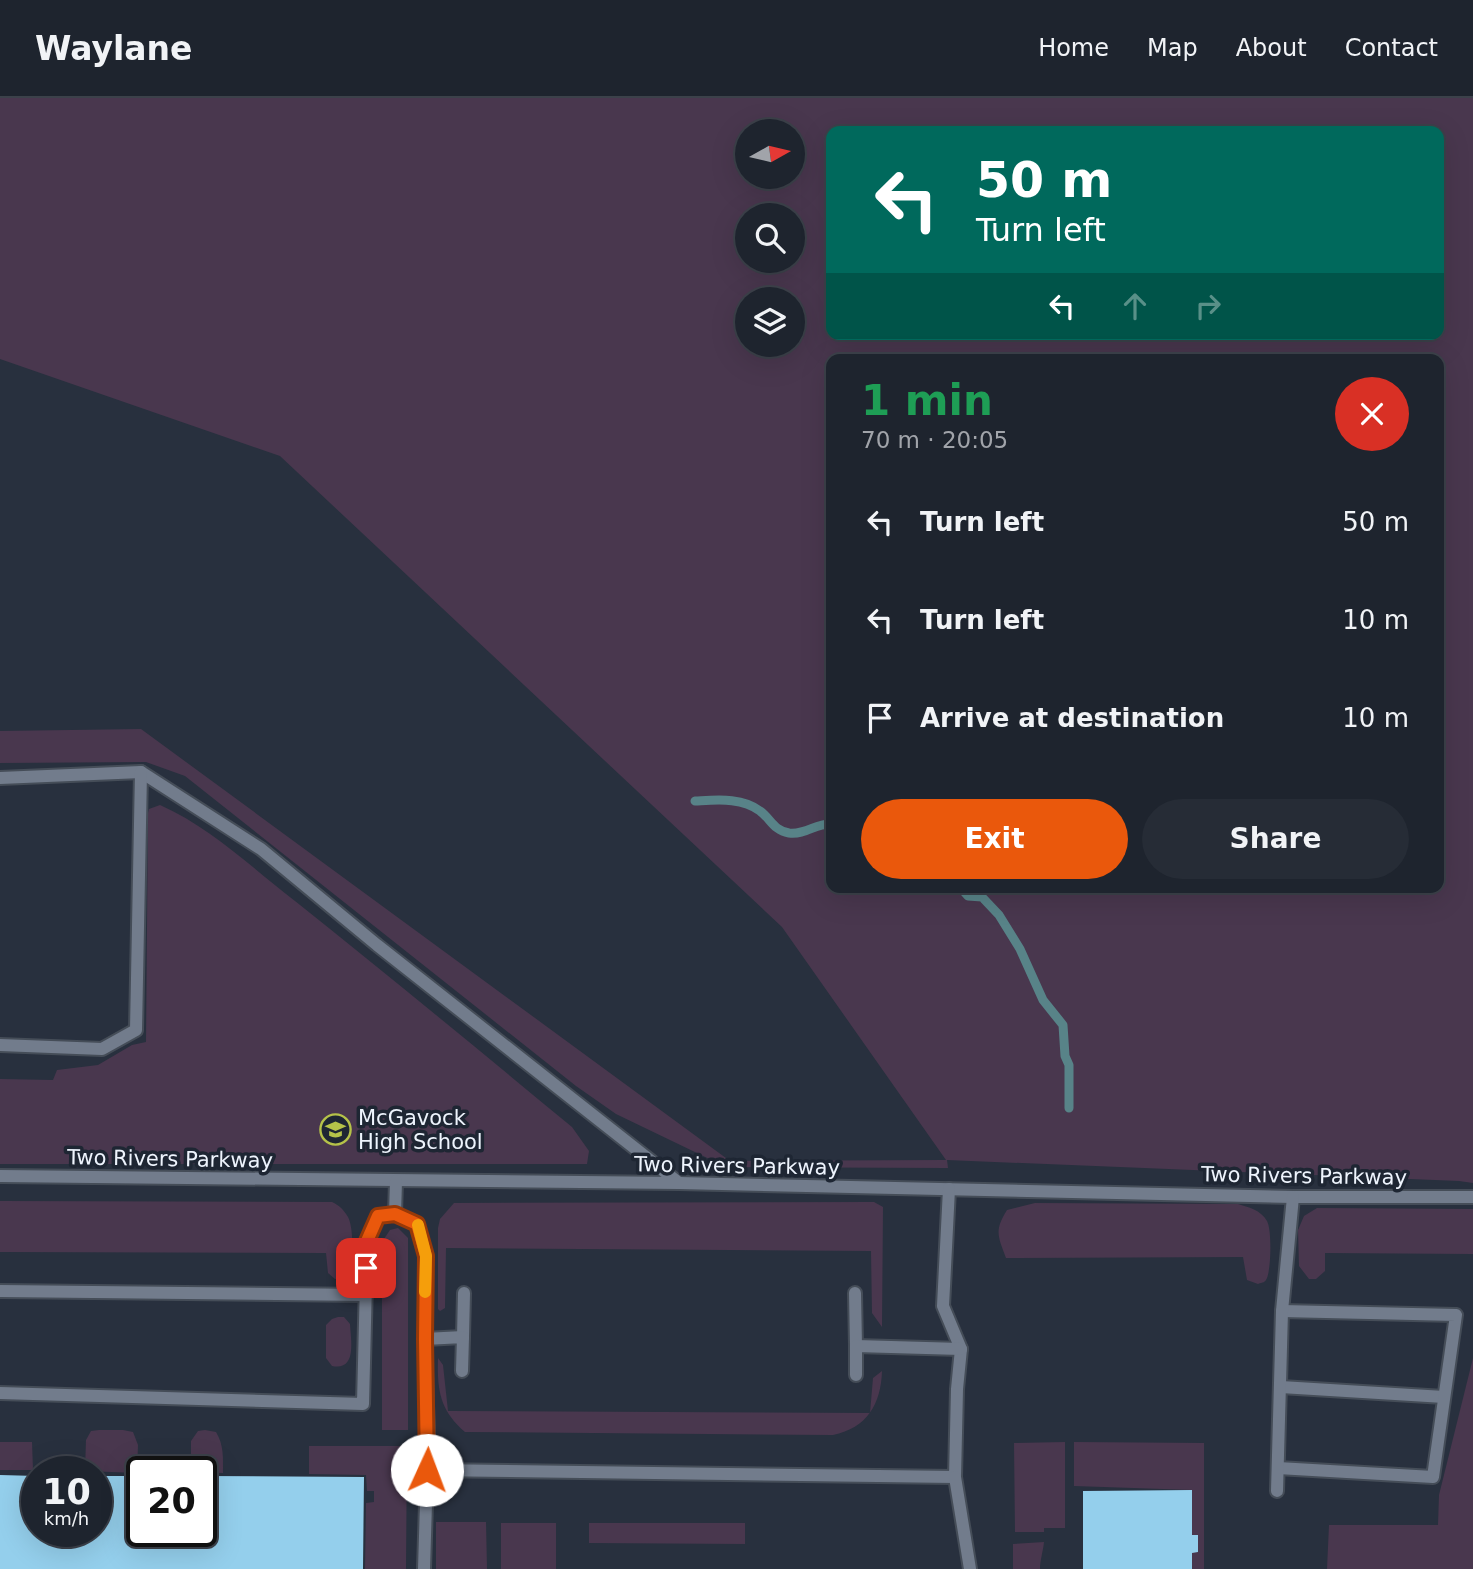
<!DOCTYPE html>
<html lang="en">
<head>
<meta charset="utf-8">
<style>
	:root { --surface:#1e242e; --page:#262c36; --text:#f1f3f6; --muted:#a1a4aa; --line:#3c414a; --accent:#ea580c }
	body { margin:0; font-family:"DejaVu Sans",sans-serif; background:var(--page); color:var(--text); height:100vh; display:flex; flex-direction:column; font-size:26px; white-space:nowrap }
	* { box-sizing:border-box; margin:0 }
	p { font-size:23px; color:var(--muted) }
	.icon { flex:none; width:38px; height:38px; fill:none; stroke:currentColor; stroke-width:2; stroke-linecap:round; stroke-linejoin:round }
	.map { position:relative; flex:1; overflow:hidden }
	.details { position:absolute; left:826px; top:256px; width:618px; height:539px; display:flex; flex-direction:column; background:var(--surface); border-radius:14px; box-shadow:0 7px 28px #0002,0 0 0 2px var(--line) }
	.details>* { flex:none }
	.top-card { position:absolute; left:826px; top:28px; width:618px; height:214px; border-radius:14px; box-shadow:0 7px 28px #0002,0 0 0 2px var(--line); background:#00695c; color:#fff; overflow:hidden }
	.needle { width:46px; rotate:82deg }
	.fabs { position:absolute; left:735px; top:21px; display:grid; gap:14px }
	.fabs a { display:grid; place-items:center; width:70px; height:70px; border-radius:50%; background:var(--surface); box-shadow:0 7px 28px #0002,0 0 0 2px var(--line); font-size:35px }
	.speed { position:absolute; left:21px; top:1358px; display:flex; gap:14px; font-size:35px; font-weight:700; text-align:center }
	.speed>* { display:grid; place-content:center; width:91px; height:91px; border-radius:50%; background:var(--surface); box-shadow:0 7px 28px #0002,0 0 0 2px var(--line); line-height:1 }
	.speed small { font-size:18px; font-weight:400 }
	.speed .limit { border:4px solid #111; border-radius:10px; background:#fff; color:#111 }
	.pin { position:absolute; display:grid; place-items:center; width:60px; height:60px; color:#fff; margin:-30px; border-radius:14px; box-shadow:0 4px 10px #0006 }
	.me { position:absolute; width:77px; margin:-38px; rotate:2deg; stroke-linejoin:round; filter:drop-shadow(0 0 5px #0008) }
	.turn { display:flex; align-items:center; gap:24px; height:147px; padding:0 35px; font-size:32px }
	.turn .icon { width:91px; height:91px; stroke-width:2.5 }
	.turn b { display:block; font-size:49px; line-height:60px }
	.lanes { display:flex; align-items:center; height:66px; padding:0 35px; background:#0003; justify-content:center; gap:35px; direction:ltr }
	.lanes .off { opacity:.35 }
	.round { display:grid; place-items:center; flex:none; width:74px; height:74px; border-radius:37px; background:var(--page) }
	.overview { display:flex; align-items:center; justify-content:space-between; height:119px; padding:0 35px }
	h1 { font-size:42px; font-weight:800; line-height:52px; color:#1e9e55 }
	.action { display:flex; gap:14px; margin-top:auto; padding:14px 35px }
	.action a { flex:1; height:80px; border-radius:42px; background:var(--accent); color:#fff; font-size:28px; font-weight:800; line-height:80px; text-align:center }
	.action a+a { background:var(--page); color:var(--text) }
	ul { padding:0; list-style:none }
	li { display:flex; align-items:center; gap:21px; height:98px; padding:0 35px }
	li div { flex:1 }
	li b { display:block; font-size:26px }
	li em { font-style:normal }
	header { display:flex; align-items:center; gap:42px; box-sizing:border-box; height:98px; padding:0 35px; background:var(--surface); border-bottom:2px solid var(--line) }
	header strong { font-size:33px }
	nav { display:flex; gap:38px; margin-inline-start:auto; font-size:24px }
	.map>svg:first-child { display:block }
</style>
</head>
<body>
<header>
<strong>Waylane</strong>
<nav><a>Home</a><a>Map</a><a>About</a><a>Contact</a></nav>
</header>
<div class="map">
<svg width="1473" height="1471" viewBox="0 0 1473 1471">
	<rect width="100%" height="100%" fill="#28303e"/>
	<g fill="#49374e" fill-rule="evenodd">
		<path d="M0,0H1473V1085L1459,1083L947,1062L948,1070L726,1069L616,1016L576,988L185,678L146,664L0,665V633L141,631L730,1063L946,1062L782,829L280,358L0,261ZM747,33H793V79H747ZM831,33H1438V236H831ZM747,117H793V163H747ZM747,201H793V247H747ZM831,261H1438V789H831Z"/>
		<path d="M160,707C210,729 252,770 295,803C388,877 480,953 572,1029L589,1053L587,1066H0V981L53,982L57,972L98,967L132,947L146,944L148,715L149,711Z"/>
		<path d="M0,1103L332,1104C339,1107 344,1112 348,1119C354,1130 354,1168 347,1179L335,1181L328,1175L326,1155L0,1154Z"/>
		<path d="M874,1104L883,1109L882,1229L872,1215L871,1153L446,1150L445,1210L440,1213L438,1211V1130L440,1121L454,1105Z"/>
		<path d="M1035,1105L1238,1106C1248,1109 1261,1112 1267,1123C1272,1132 1271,1170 1267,1180C1265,1185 1263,1184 1258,1186L1247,1182L1243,1159L1006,1160C998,1138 994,1133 1007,1112Z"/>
		<path d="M1317,1110L1473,1111V1156L1325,1155V1173L1316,1181H1309L1299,1168L1298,1132L1304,1118Z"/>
		<path d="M398,1130L408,1140V1332H382V1144L390,1132Z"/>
		<path d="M338,1219H344L350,1226C351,1243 357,1273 332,1268L326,1260V1227L332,1221Z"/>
		<path d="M438,1260L443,1267L448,1313L870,1315L873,1280L882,1273C881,1306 867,1330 833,1337L465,1334C440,1312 437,1293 438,1260Z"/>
		<path d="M1473,1260V1471H1327L1329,1427H1438L1439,1397Z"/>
		<path d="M99,1332H123L133,1334L138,1347L137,1375L85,1373L86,1342L91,1333Z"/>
		<path d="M205,1332L216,1334C224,1347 223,1360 223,1375L191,1374V1343L198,1333Z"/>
		<path d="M0,1344H32L33,1372H0Z"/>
		<path d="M1065,1344V1430H1044V1434H1015L1014,1345Z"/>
		<path d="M1074,1344L1204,1345V1471H1192V1455L1198,1437H1192V1392L1074,1388Z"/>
		<path d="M309,1348H407L406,1471H365L366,1405L374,1404V1393H367L366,1377L309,1376Z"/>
		<path d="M436,1424H486L487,1471H436Z"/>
		<rect x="501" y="1425" width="55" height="46"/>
		<path d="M589,1425H745V1446L589,1445Z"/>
		<path d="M1044,1444C1043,1454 1040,1462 1040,1471H1013V1446Z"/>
	</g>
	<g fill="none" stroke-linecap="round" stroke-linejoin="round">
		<g stroke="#588388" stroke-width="9">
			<path d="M695,703C716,702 742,699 760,713C771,721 773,732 789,735C806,737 816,725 831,726"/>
			<path d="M960,789L968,798L982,799L999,817L1020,851L1043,902L1063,927L1065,958L1069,967V1010"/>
		</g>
	</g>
	<g fill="#94cfec">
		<path d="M0,1377L37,1378V1433H96V1378H142V1433H201V1378L364,1379L363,1471H0Z"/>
		<path d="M1192,1392V1437H1198V1454L1192,1455V1471H1083V1393Z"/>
	</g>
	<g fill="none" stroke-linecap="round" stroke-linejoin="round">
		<defs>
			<g id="lane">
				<path d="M0,680L141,674L261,751L377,847L679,1085"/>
				<path d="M0,947L102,951L136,932L141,674"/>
				<path d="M0,1078L679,1085L1293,1099H1473"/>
				<path d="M396,1083L395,1116L417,1126L426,1158L425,1241L428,1340L427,1372L955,1379L957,1291L961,1251L943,1208L949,1091"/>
				<path d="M0,1193L366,1197"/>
				<path d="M855,1195L856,1248"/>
				<path d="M463,1239L464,1195"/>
				<path d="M425,1241L463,1239L462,1273"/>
				<path d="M856,1277V1248L961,1251"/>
				<path d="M1281,1289L1444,1299"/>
				<path d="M0,1295L363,1306L367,1143L378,1118L395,1116"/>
				<path d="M1278,1370L1433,1379L1456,1217L1282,1213"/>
				<path d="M955,1379L970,1471"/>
				<path d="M1277,1393L1282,1213L1293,1099"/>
				<path d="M424,1471L427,1372"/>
			</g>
		</defs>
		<use href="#lane" stroke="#454d58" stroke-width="16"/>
		<use href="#lane" stroke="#727c8c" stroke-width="12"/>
	</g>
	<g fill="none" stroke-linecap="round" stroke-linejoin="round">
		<defs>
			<path id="route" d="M366,1170L367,1143L378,1118L395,1116L417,1126L426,1158L425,1241L427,1372"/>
		</defs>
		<use href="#route" stroke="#983908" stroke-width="18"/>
		<use href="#route" stroke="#ea580c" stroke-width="12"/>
		<path stroke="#f59e0b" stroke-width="12" d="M418,1127L426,1158L425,1194"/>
	</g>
	<defs>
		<symbol id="school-ring" viewBox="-11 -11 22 22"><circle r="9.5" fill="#1e2633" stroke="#b5c249" stroke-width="1.5"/><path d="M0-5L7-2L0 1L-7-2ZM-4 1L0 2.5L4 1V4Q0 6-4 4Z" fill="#b5c249"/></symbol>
	</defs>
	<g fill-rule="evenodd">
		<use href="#school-ring" x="318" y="1014" width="35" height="35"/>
	</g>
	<g text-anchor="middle" stroke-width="7" stroke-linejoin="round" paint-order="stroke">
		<g font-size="21" fill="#eef4fd" stroke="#1e2633" text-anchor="start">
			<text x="358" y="1027">McGavock<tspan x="358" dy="24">High School</tspan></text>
		</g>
		<g font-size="21" fill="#eef4fd" stroke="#1e2633">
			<text transform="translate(170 1061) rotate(1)" y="7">Two Rivers Parkway</text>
			<text transform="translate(737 1068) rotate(1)" y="7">Two Rivers Parkway</text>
			<text transform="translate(1304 1078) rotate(1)" y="7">Two Rivers Parkway</text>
		</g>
	</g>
</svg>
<div class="fabs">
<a><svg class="needle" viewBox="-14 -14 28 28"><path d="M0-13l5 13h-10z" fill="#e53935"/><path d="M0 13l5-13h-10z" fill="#a1a4aa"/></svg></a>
<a><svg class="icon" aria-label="search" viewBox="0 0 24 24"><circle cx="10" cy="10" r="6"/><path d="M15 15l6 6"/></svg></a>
<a><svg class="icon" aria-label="layers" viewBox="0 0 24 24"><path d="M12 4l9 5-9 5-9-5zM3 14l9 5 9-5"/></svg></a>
</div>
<div class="speed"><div>10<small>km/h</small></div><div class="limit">20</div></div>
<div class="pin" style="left:366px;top:1170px;background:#d93025"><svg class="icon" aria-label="arrive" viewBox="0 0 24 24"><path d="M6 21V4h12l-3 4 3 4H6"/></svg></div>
<svg class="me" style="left:427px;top:1372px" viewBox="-20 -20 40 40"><circle r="19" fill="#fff"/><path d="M0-13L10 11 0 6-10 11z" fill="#ea580c"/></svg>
<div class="top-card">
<div class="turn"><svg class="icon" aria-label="left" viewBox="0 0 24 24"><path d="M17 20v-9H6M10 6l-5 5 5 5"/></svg><div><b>50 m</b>Turn left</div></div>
<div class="lanes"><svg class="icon" aria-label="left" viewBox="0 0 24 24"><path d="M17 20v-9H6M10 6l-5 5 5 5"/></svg><svg class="icon off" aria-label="ahead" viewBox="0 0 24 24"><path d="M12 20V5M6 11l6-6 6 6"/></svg><svg class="icon off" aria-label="right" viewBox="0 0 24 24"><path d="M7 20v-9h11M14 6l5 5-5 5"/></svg></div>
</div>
<section class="details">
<div class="overview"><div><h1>1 min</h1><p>70 m · 20:05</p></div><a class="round" style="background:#d93025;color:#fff"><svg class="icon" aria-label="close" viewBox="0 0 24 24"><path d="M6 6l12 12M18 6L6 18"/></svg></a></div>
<ul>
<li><svg class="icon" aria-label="left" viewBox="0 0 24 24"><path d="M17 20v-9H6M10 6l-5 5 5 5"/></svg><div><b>Turn left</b></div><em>50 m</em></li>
<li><svg class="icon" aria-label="left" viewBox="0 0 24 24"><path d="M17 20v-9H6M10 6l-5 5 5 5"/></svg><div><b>Turn left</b></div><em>10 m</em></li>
<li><svg class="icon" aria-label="arrive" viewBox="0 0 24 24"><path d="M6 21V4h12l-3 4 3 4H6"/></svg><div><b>Arrive at destination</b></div><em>10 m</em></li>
</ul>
<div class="action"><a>Exit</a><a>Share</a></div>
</section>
</div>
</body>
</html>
